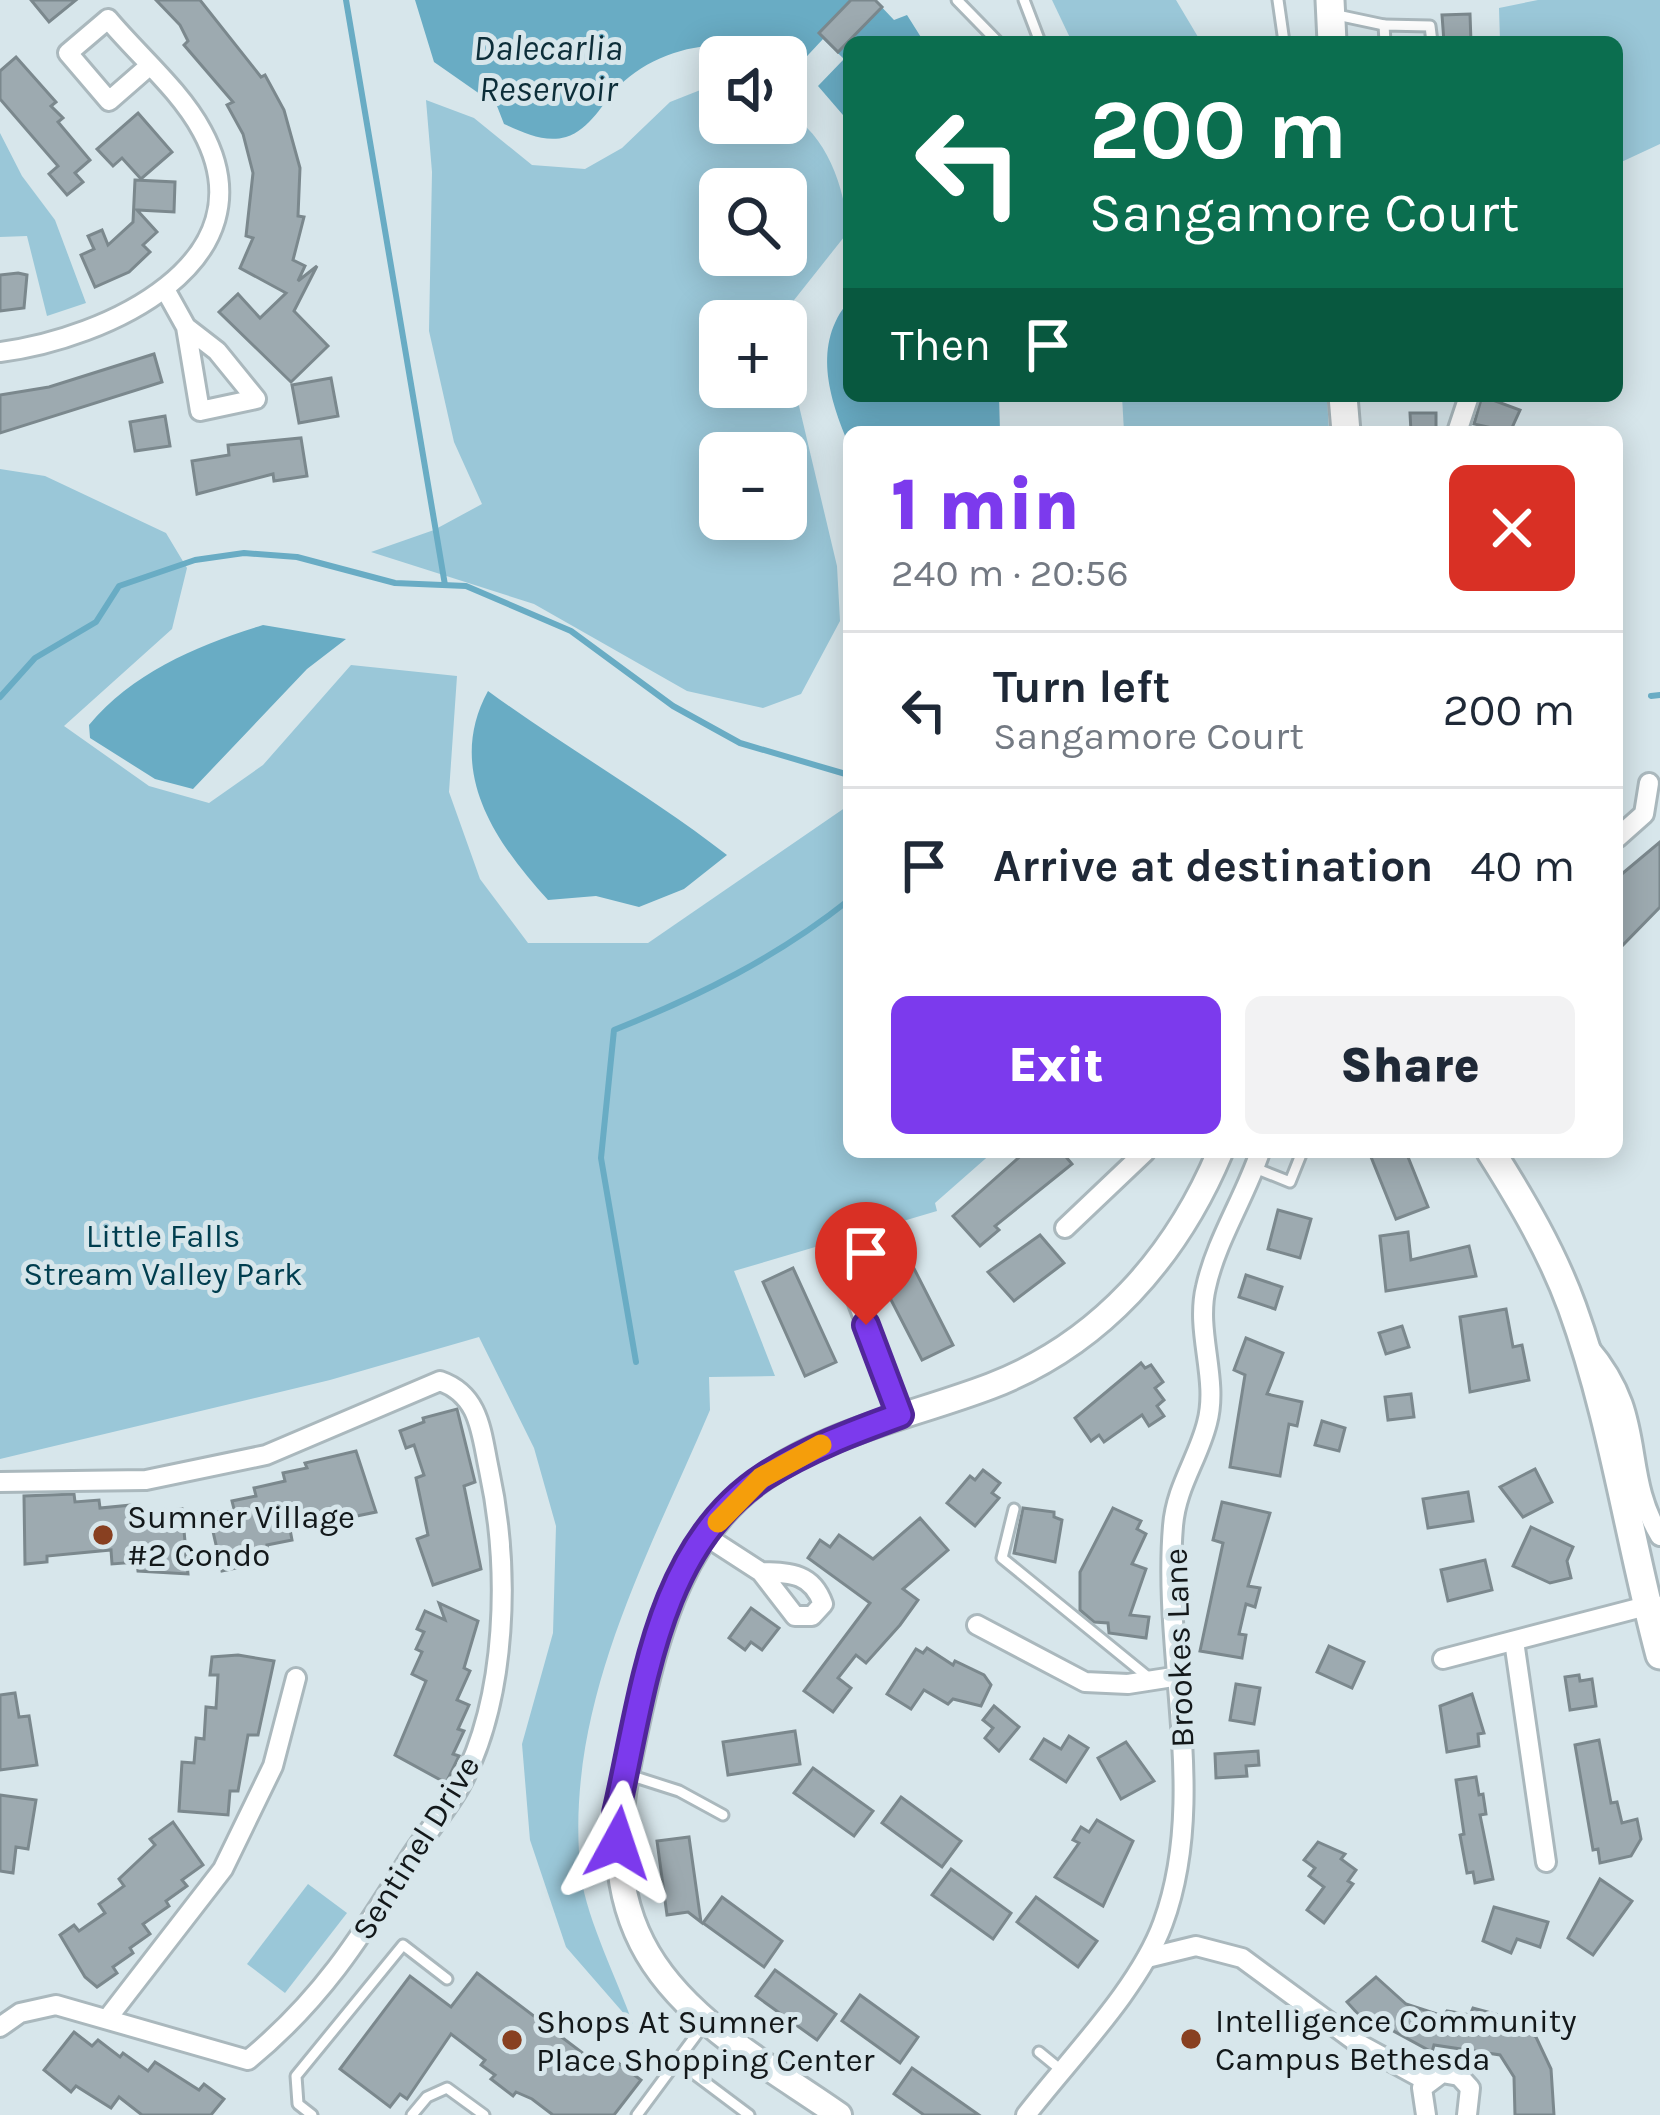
<!DOCTYPE html>
<html lang="en">
<head>
<meta charset="utf-8">
<style>
	:root { --surface:#fff; --page:#f2f2f3; --text:#1f2937; --muted:#747a83; --line:#e0e1e3; --accent:#7c3aed }
	body { margin:0; font-family:Karla,sans-serif; background:var(--page); color:var(--text); height:100vh; display:flex; flex-direction:column; font-size:45px; white-space:nowrap }
	* { box-sizing:border-box; margin:0 }
	p { font-size:39px; color:var(--muted) }
	.icon { flex:none; width:66px; height:66px; fill:none; stroke:currentColor; stroke-width:2; stroke-linecap:round; stroke-linejoin:round }
	.map { position:relative; flex:1; overflow:hidden }
	.sheet { position:absolute; left:843px; top:426px; width:780px; height:732px; display:flex; flex-direction:column; background:var(--surface); border-radius:18px; box-shadow:0 6px 30px #0003 }
	.sheet>* { flex:none }
	.banner { position:absolute; left:843px; top:36px; width:780px; height:366px; border-radius:18px; box-shadow:0 6px 30px #0003; background:#0b6e4f; color:#fff; overflow:hidden }
	.controls { position:absolute; left:699px; top:36px; display:grid; gap:24px }
	.controls a { display:grid; place-items:center; width:108px; height:108px; border-radius:18px; background:var(--surface); box-shadow:0 6px 30px #0003; font-size:60px }
	.pin { position:absolute; display:grid; place-items:center; width:102px; height:102px; color:#fff; margin:-123px -51px; border-radius:50% 50% 50% 0; rotate:-45deg; box-shadow:0 0 12px #0007 }
	.pin .icon { rotate:45deg }
	.me { position:absolute; width:132px; margin:-66px; rotate:5deg; stroke-linejoin:round; filter:drop-shadow(0 0 9px #0008) }
	.turn { display:flex; align-items:center; gap:42px; height:252px; padding:0 48px; font-size:54px }
	.turn .icon { width:156px; height:156px; stroke-width:2.5 }
	.turn b { display:block; font-size:84px; line-height:102px }
	.then { display:flex; align-items:center; height:114px; padding:0 48px; background:#0003; gap:24px; font-size:45px }
	.round { display:grid; place-items:center; flex:none; width:126px; height:126px; border-radius:18px; background:var(--page) }
	.head { display:flex; align-items:center; justify-content:space-between; height:204px; padding:0 48px }
	h1 { font-size:72px; font-weight:800; line-height:90px; color:var(--accent) }
	.action { display:flex; gap:24px; margin-top:auto; padding:24px 48px }
	.action a { flex:1; height:138px; border-radius:18px; background:var(--accent); color:#fff; font-size:48px; font-weight:800; line-height:138px; text-align:center }
	.action a+a { background:var(--page); color:var(--text) }
	ul { padding:0; list-style:none }
	li { display:flex; align-items:center; gap:36px; height:156px; padding:0 48px; border-top:3px solid var(--line) }
	li div { flex:1 }
	li b { display:block; font-size:45px }
	li em { font-style:normal }
	.map>svg:first-child { display:block }
</style>
</head>
<body>
<div class="map">
<svg width="1660" height="2115" viewBox="0 0 1660 2115">
	<rect width="100%" height="100%" fill="#d7e6eb"/>
	<g fill="#9ac7d8" fill-rule="evenodd">
		<path d="M1052,0H1176L1201,42H1072Z"/>
		<path d="M1538,0H1660V144L1617,164V42H1500L1499,8Z"/>
		<path d="M708,87L720,88V123H786V112C827,134 845,188 848,232L783,314L784,321H720V387H786V351L837,566L840,621L801,694L763,708L687,691L534,604L371,552L434,530L482,504L454,442L429,331L432,172L426,100L474,118L532,165L585,169L622,148L670,102ZM786,189V255H720V189ZM786,453V519H720V453Z"/>
		<path d="M0,133L22,176L55,220L86,303L47,316L27,236L0,237Z"/>
		<path d="M1122,396H1327L1329,432H1124Z"/>
		<path d="M0,469L45,476L166,533L187,568L172,629L64,726L149,786L209,803L263,765L351,665L457,676L449,792L480,879L528,943H648L849,805V1152H993L935,1203L937,1211L734,1271L775,1376L709,1377L710,1410C647,1559 562,1708 581,1876C587,1920 618,1981 633,2024L566,1947L530,1840L522,1744L553,1633L556,1526L534,1448L479,1337L330,1380L0,1459Z"/>
		<path d="M308,1884L347,1913L285,1993L247,1964Z"/>
	</g>
	<g fill="#69acc4">
		<path d="M415,0H875L894,20L907,15L924,42H849V122L818,86L844,59L823,39L795,69C749,31 665,40 619,86C603,102 590,130 566,137C545,143 524,133 504,124L497,106L434,62Z"/>
		<path d="M849,301V396H999L1000,432H849V445C829,398 812,344 849,301Z"/>
		<path d="M263,625L346,639L307,669L193,789L155,779L90,738L89,725C133,672 198,645 263,625Z"/>
		<path d="M488,691C566,748 651,796 727,855L684,889L639,907L596,896L548,900C495,842 445,770 488,691Z"/>
	</g>
	<g fill="none" stroke-linecap="round" stroke-linejoin="round">
		<g stroke="#69acc4" stroke-width="6">
			<path d="M346,0L445,585"/>
			<path d="M1651,696L1660,695"/>
			<path d="M0,697L35,658L96,622L119,586L195,560L244,553L297,557L395,583L466,586L571,631L673,706L740,743L849,775"/>
			<path d="M636,1362L601,1158L614,1030C699,996 776,958 849,900"/>
		</g>
	</g>
	<g fill="#9daab0" stroke="#7b888d" stroke-width="3">
		<path d="M31,0H76L49,22Z"/>
		<path d="M156,0H200L261,77L265,75L284,110L300,168L298,216L304,217L293,260L305,266L298,281L317,266L294,311L328,346L291,382L219,312L238,294L260,318L286,293L240,268L253,238L246,236L253,173L243,134L227,105L233,102L184,45L188,41L180,25Z"/>
		<path d="M851,0H875L882,7L838,52L819,33Z"/>
		<path d="M1470,14L1471,42H1444L1442,15Z"/>
		<path d="M16,57L56,102L51,106L63,118L58,122L90,160L75,173L83,182L67,195L49,174L58,166L0,99V71Z"/>
		<path d="M138,113L172,152L141,179L122,158L113,166L97,149Z"/>
		<path d="M135,180L175,182L174,212L137,210L157,232L143,245L150,252L129,272L95,287L81,255L94,249L88,236L102,230L108,245L133,222Z"/>
		<path d="M18,273L27,275L24,308L0,311V275Z"/>
		<path d="M154,354L162,382L0,433V395L49,387Z"/>
		<path d="M331,378L338,416L299,423L292,385Z"/>
		<path d="M1482,396L1520,410L1510,432L1474,424Z"/>
		<path d="M1410,413H1436V432H1411Z"/>
		<path d="M165,416L170,446L135,451L130,422Z"/>
		<path d="M301,438L307,476L274,481L273,474L197,494L192,461L229,455L228,445Z"/>
		<path d="M1660,842V907L1617,951V878Z"/>
		<path d="M1025,1152H1062L1072,1164L995,1226L999,1230L980,1246L953,1216Z"/>
		<path d="M1369,1152H1406L1428,1207L1396,1219Z"/>
		<path d="M1278,1210L1311,1219L1300,1258L1268,1249Z"/>
		<path d="M1408,1232L1411,1260L1469,1246L1476,1276L1386,1291L1380,1236Z"/>
		<path d="M1040,1235L1064,1263L1014,1301L988,1272Z"/>
		<path d="M902,1245L953,1345L922,1360L871,1261Z"/>
		<path d="M793,1268L836,1362L805,1376L763,1282Z"/>
		<path d="M1246,1275L1282,1287L1275,1309L1239,1297Z"/>
		<path d="M1506,1309L1513,1347L1522,1345L1529,1380L1470,1392L1460,1317Z"/>
		<path d="M1402,1326L1409,1347L1386,1354L1379,1333Z"/>
		<path d="M1246,1338L1283,1353L1267,1394L1302,1402L1297,1426L1289,1424L1280,1476L1230,1467L1245,1375L1234,1370Z"/>
		<path d="M1141,1363L1145,1368L1151,1365L1163,1382L1155,1388L1164,1400L1157,1406L1164,1416L1149,1426L1142,1415L1104,1442L1099,1435L1091,1441L1075,1418Z"/>
		<path d="M1411,1394L1414,1417L1388,1420L1385,1397Z"/>
		<path d="M457,1409L475,1482L464,1486L481,1569L433,1585L417,1539L428,1535L416,1478L424,1475L414,1445L406,1448L400,1431L424,1422L423,1418Z"/>
		<path d="M1322,1421L1345,1428L1339,1451L1315,1445Z"/>
		<path d="M356,1451L376,1512L352,1517L350,1511L289,1524L292,1540L267,1545L268,1551L253,1555L246,1566L222,1571L209,1514L234,1509L232,1501L256,1496L254,1488L285,1481L283,1473L307,1468L305,1463Z"/>
		<path d="M1535,1469L1552,1502L1523,1517L1500,1487Z"/>
		<path d="M983,1470L1000,1483L992,1493L999,1498L975,1526L947,1503L970,1476L975,1480Z"/>
		<path d="M1468,1492L1473,1521L1428,1528L1423,1499Z"/>
		<path d="M74,1494L75,1502L99,1500L100,1508L132,1505L133,1514L182,1509L188,1574L138,1571L137,1562L112,1564L111,1550L47,1556V1562L25,1564L24,1496Z"/>
		<path d="M1222,1502L1270,1513L1248,1586L1260,1588L1255,1607L1246,1604L1239,1634L1246,1635L1242,1658L1200,1651L1223,1543L1213,1540Z"/>
		<path d="M1023,1508L1054,1512V1517L1062,1520L1055,1562L1014,1553Z"/>
		<path d="M1113,1508L1141,1521L1137,1529L1146,1534L1132,1564L1146,1569L1130,1615L1149,1617L1146,1638L1109,1633L1108,1623L1094,1622L1080,1610V1572Z"/>
		<path d="M920,1518L948,1550L903,1589L918,1600L900,1625L866,1663L856,1655L838,1678L851,1688L833,1712L804,1691L870,1603L808,1558L820,1540L830,1547L839,1535L873,1559Z"/>
		<path d="M1531,1527L1573,1547L1567,1561L1571,1578L1550,1583L1513,1566Z"/>
		<path d="M1485,1560L1492,1590L1448,1601L1441,1570Z"/>
		<path d="M439,1603L478,1621L464,1668L470,1671L457,1700L469,1705L458,1729L464,1731L453,1754L459,1756L446,1783L395,1755L426,1681L412,1674L422,1652L416,1649L424,1632L417,1629L425,1611L445,1620Z"/>
		<path d="M751,1608L779,1628L762,1650L751,1642L745,1650L729,1638Z"/>
		<path d="M1329,1646L1364,1662L1352,1688L1317,1672Z"/>
		<path d="M927,1648L953,1665L955,1661L984,1675L991,1685L981,1706L953,1699L948,1704L924,1690L911,1709L887,1694L916,1649L923,1653Z"/>
		<path d="M238,1655L274,1661L258,1735H248L238,1791H230L228,1815L179,1811L182,1762L194,1763L196,1738L204,1739L206,1707L216,1708L218,1675H210L212,1657Z"/>
		<path d="M1579,1675L1580,1681L1592,1679L1596,1706L1570,1710L1565,1677Z"/>
		<path d="M1236,1684L1260,1688L1254,1724L1230,1720Z"/>
		<path d="M15,1693L19,1717L29,1716L37,1765L0,1770V1695Z"/>
		<path d="M1472,1694L1484,1733L1478,1734L1479,1746L1447,1752L1440,1706Z"/>
		<path d="M994,1706L1019,1727L999,1751L985,1738L993,1728L983,1720Z"/>
		<path d="M795,1731L800,1764L728,1775L723,1742Z"/>
		<path d="M1069,1736L1088,1748L1066,1782L1031,1759L1044,1739L1061,1749Z"/>
		<path d="M1599,1740L1611,1803L1617,1802L1622,1823L1637,1819L1641,1839L1631,1856L1600,1863L1598,1849L1593,1850L1575,1745Z"/>
		<path d="M1126,1742L1154,1781L1121,1799L1098,1758Z"/>
		<path d="M1258,1751L1259,1765L1246,1766L1247,1776L1216,1778L1215,1754Z"/>
		<path d="M813,1768L873,1811L854,1836L794,1793Z"/>
		<path d="M1476,1777L1479,1795L1483,1794L1486,1814L1480,1815L1493,1879L1475,1883L1473,1872L1467,1873L1460,1835L1464,1834L1456,1780Z"/>
		<path d="M0,1795L36,1800L28,1849L16,1847L13,1873L0,1871Z"/>
		<path d="M901,1797L961,1841L942,1867L882,1823Z"/>
		<path d="M1097,1820L1133,1841L1103,1906L1055,1877L1079,1843L1073,1840L1081,1827L1089,1832Z"/>
		<path d="M173,1822L203,1865L182,1880L187,1886L166,1901L169,1906L143,1924L150,1934L130,1948L133,1953L113,1967L117,1973L97,1987L85,1977L60,1935L74,1925L79,1931L105,1913L99,1904L124,1886L119,1879L155,1845L150,1839Z"/>
		<path d="M689,1837L701,1922L688,1912L667,1915L657,1841Z"/>
		<path d="M1318,1842L1345,1854L1341,1859L1356,1870L1348,1881L1353,1884L1324,1923L1307,1910L1324,1887L1309,1876L1315,1868L1304,1860Z"/>
		<path d="M951,1869L1011,1913L993,1939L932,1895Z"/>
		<path d="M1600,1879L1632,1901L1593,1955L1568,1938Z"/>
		<path d="M722,1897L782,1941L764,1967L703,1923Z"/>
		<path d="M1036,1897L1097,1941L1078,1967L1017,1922Z"/>
		<path d="M1494,1907L1548,1922L1540,1947L1517,1939L1511,1953L1483,1941Z"/>
		<path d="M775,1970L836,2014L817,2040L756,1996Z"/>
		<path d="M477,1973L605,2070L613,2059L641,2080L614,2115H553L532,2099L516,2092L513,2096L491,2079L495,2075L481,2065L485,2060L451,2034L407,2099L400,2094L390,2107L340,2069L410,1976L451,2007Z"/>
		<path d="M1376,1977L1406,2004L1443,2016L1447,2011L1470,2015L1473,2008L1506,2017L1536,2037L1551,2069L1554,2115H1515L1514,2077L1500,2055L1434,2045L1432,2052L1386,2027L1381,2034L1366,2023L1347,2002Z"/>
		<path d="M860,1995L918,2037L900,2063L842,2021Z"/>
		<path d="M74,2032L92,2046L98,2040L120,2057L123,2053L148,2071L155,2062L199,2090L204,2084L224,2099L211,2115H142L119,2097L111,2108L76,2086L71,2092L44,2070Z"/>
		<path d="M912,2068L979,2115H924L894,2094Z"/>
	</g>
	<g fill="none" stroke-linecap="round" stroke-linejoin="round">
		<defs>
			<g id="service">
				<path d="M957,0L998,42"/>
				<path d="M1024,0L1040,42"/>
				<path d="M1278,0L1284,42"/>
				<path d="M1337,15L1384,25"/>
				<path d="M1385,42L1384,25L1430,26L1432,42"/>
				<path d="M1255,1168L1290,1182L1302,1152"/>
				<path d="M1014,1509L1002,1558L1148,1677"/>
				<path d="M629,1775L679,1791L723,1815"/>
				<path d="M1039,2052L1061,2070"/>
				<path d="M677,2061L749,2115"/>
				<path d="M312,2115L298,2104L296,2076L403,1945L447,1979"/>
				<path d="M412,2115L427,2097L447,2088L484,2115"/>
				<path d="M637,2115L705,2023"/>
			</g>
			<g id="minor">
				<path d="M166,291L186,327L200,411L256,399L217,351L186,327"/>
				<path d="M0,352C104,339 274,263 202,131C180,90 138,55 108,19L68,53L109,101L148,67"/>
				<path d="M1457,432L1469,396"/>
				<path d="M1617,838L1644,814L1649,783"/>
				<path d="M1065,1228L1145,1152"/>
				<path d="M837,1247L900,1415"/>
				<path d="M1589,1347C1650,1418 1620,1470 1660,1536"/>
				<path d="M0,1482L146,1480L266,1455L440,1381C480,1395 481,1432 489,1470C510,1567 508,1697 460,1786C445,1813 424,1835 408,1861C359,1940 320,2001 248,2060L56,2005L20,2013L0,2027"/>
				<path d="M707,1537L761,1572L795,1616H812L823,1604C812,1573 791,1573 761,1572"/>
				<path d="M977,1625L1085,1682L1128,1684L1173,1677"/>
				<path d="M1514,1641L1546,1862"/>
				<path d="M1443,1659L1654,1604"/>
				<path d="M1147,1958L1196,1946L1242,1958L1359,2044L1427,2081"/>
				<path d="M107,2019L223,1869L273,1766L296,1678"/>
				<path d="M1026,2115C1069,2059 1139,1989 1163,1923C1209,1798 1162,1657 1173,1526C1176,1487 1198,1459 1207,1423C1219,1379 1195,1332 1206,1287C1216,1241 1245,1197 1260,1152"/>
				<path d="M1426,2115L1422,2088L1442,2073L1459,2076L1470,2088L1467,2115"/>
			</g>
			<path id="tertiary" d="M839,2115C771,2067 681,2020 642,1943C603,1866 622,1791 639,1712C659,1624 684,1532 764,1477C832,1430 915,1415 991,1386C1100,1344 1176,1257 1220,1152"/>
			<g id="secondary">
				<path d="M1330,0L1332,42"/>
				<path d="M1343,396L1346,432"/>
				<path d="M1491,1152C1522,1201 1552,1252 1572,1307C1613,1420 1629,1540 1660,1655"/>
			</g>
		</defs>
		<use href="#service" stroke="#aab8bd" stroke-width="15"/>
		<use href="#minor" stroke="#aab8bd" stroke-width="24"/>
		<use href="#tertiary" stroke="#aab8bd" stroke-width="30"/>
		<use href="#secondary" stroke="#aab8bd" stroke-width="33"/>
		<use href="#service" stroke="#fff" stroke-width="9"/>
		<use href="#minor" stroke="#fff" stroke-width="18"/>
		<use href="#tertiary" stroke="#fff" stroke-width="24"/>
		<use href="#secondary" stroke="#fff" stroke-width="27"/>
	</g>
	<g fill="none" stroke-linecap="round" stroke-linejoin="round">
		<defs>
			<path id="route" d="M618,1843L616,1813C643,1697 655,1547 765,1476C808,1449 853,1432 900,1415L866,1325"/>
		</defs>
		<use href="#route" stroke="#51269a" stroke-width="30"/>
		<use href="#route" stroke="#7c3aed" stroke-width="21"/>
		<path stroke="#f59e0b" stroke-width="21" d="M718,1522L761,1478L821,1445"/>
	</g>
	<g fill="#884021" stroke="#d7e6eb" stroke-width="4.5">
		<circle cx="103" cy="1535" r="12"/>
		<circle cx="1191" cy="2039" r="12"/>
		<circle cx="512" cy="2040" r="12"/>
	</g>
	<g text-anchor="middle" stroke-width="10" stroke-linejoin="round" paint-order="stroke">
		<g font-size="33" fill="#003e4f" stroke="#d7e6eb">
			<text x="163" y="1247">Little Falls<tspan x="163" dy="38">Stream Valley Park</tspan></text>
		</g>
		<g font-size="33" fill="#13181a" stroke="#d7e6eb" text-anchor="start">
			<text x="127" y="1528">Sumner Village<tspan x="127" dy="38">#2 Condo</tspan></text>
			<text x="1215" y="2032">Intelligence Community<tspan x="1215" dy="38">Campus Bethesda</tspan></text>
			<text x="536" y="2033">Shops At Sumner<tspan x="536" dy="38">Place Shopping Center</tspan></text>
		</g>
		<g font-size="33" fill="#13181a" stroke="#d7e6eb">
			<text transform="translate(1178 1648) rotate(-92)" y="12">Brookes Lane</text>
			<text transform="translate(415 1847) rotate(-58)" y="12">Sentinel Drive</text>
		</g>
		<g font-size="36" font-style="italic" fill="#0d2e39" stroke="#d7e6eb">
			<text x="548" y="60">Dalecarlia<tspan x="548" dy="41">Reservoir</tspan></text>
		</g>
	</g>
</svg>
<div class="controls">
<a><svg class="icon" aria-label="sound" viewBox="0 0 24 24"><path d="M4 9h4l5-4v14l-5-4H4zM17 9q2 3 0 6"/></svg></a>
<a><svg class="icon" aria-label="search" viewBox="0 0 24 24"><circle cx="10" cy="10" r="6"/><path d="M15 15l6 6"/></svg></a>
<a>+</a>
<a>−</a>
</div>
<div class="pin" style="left:866px;top:1325px;background:#d93025"><svg class="icon" aria-label="arrive" viewBox="0 0 24 24"><path d="M6 21V4h12l-3 4 3 4H6"/></svg></div>
<svg class="me" style="left:618px;top:1843px" viewBox="-20 -20 40 40"><path d="M0-17L14 15 0 8-14 15z" fill="#7c3aed" stroke="#fff" stroke-width="4"/></svg>
<div class="banner">
<div class="turn"><svg class="icon" aria-label="left" viewBox="0 0 24 24"><path d="M17 20v-9H6M10 6l-5 5 5 5"/></svg><div><b>200 m</b>Sangamore Court</div></div>
<div class="then">Then<svg class="icon" aria-label="arrive" viewBox="0 0 24 24"><path d="M6 21V4h12l-3 4 3 4H6"/></svg></div>
</div>
<section class="sheet">
<div class="head"><div><h1>1 min</h1><p>240 m · 20:56</p></div><a class="round" style="background:#d93025;color:#fff"><svg class="icon" aria-label="close" viewBox="0 0 24 24"><path d="M6 6l12 12M18 6L6 18"/></svg></a></div>
<ul>
<li><svg class="icon" aria-label="left" viewBox="0 0 24 24"><path d="M17 20v-9H6M10 6l-5 5 5 5"/></svg><div><b>Turn left</b><p>Sangamore Court</p></div><em>200 m</em></li>
<li><svg class="icon" aria-label="arrive" viewBox="0 0 24 24"><path d="M6 21V4h12l-3 4 3 4H6"/></svg><div><b>Arrive at destination</b></div><em>40 m</em></li>
</ul>
<div class="action"><a>Exit</a><a>Share</a></div>
</section>
</div>
</body>
</html>
